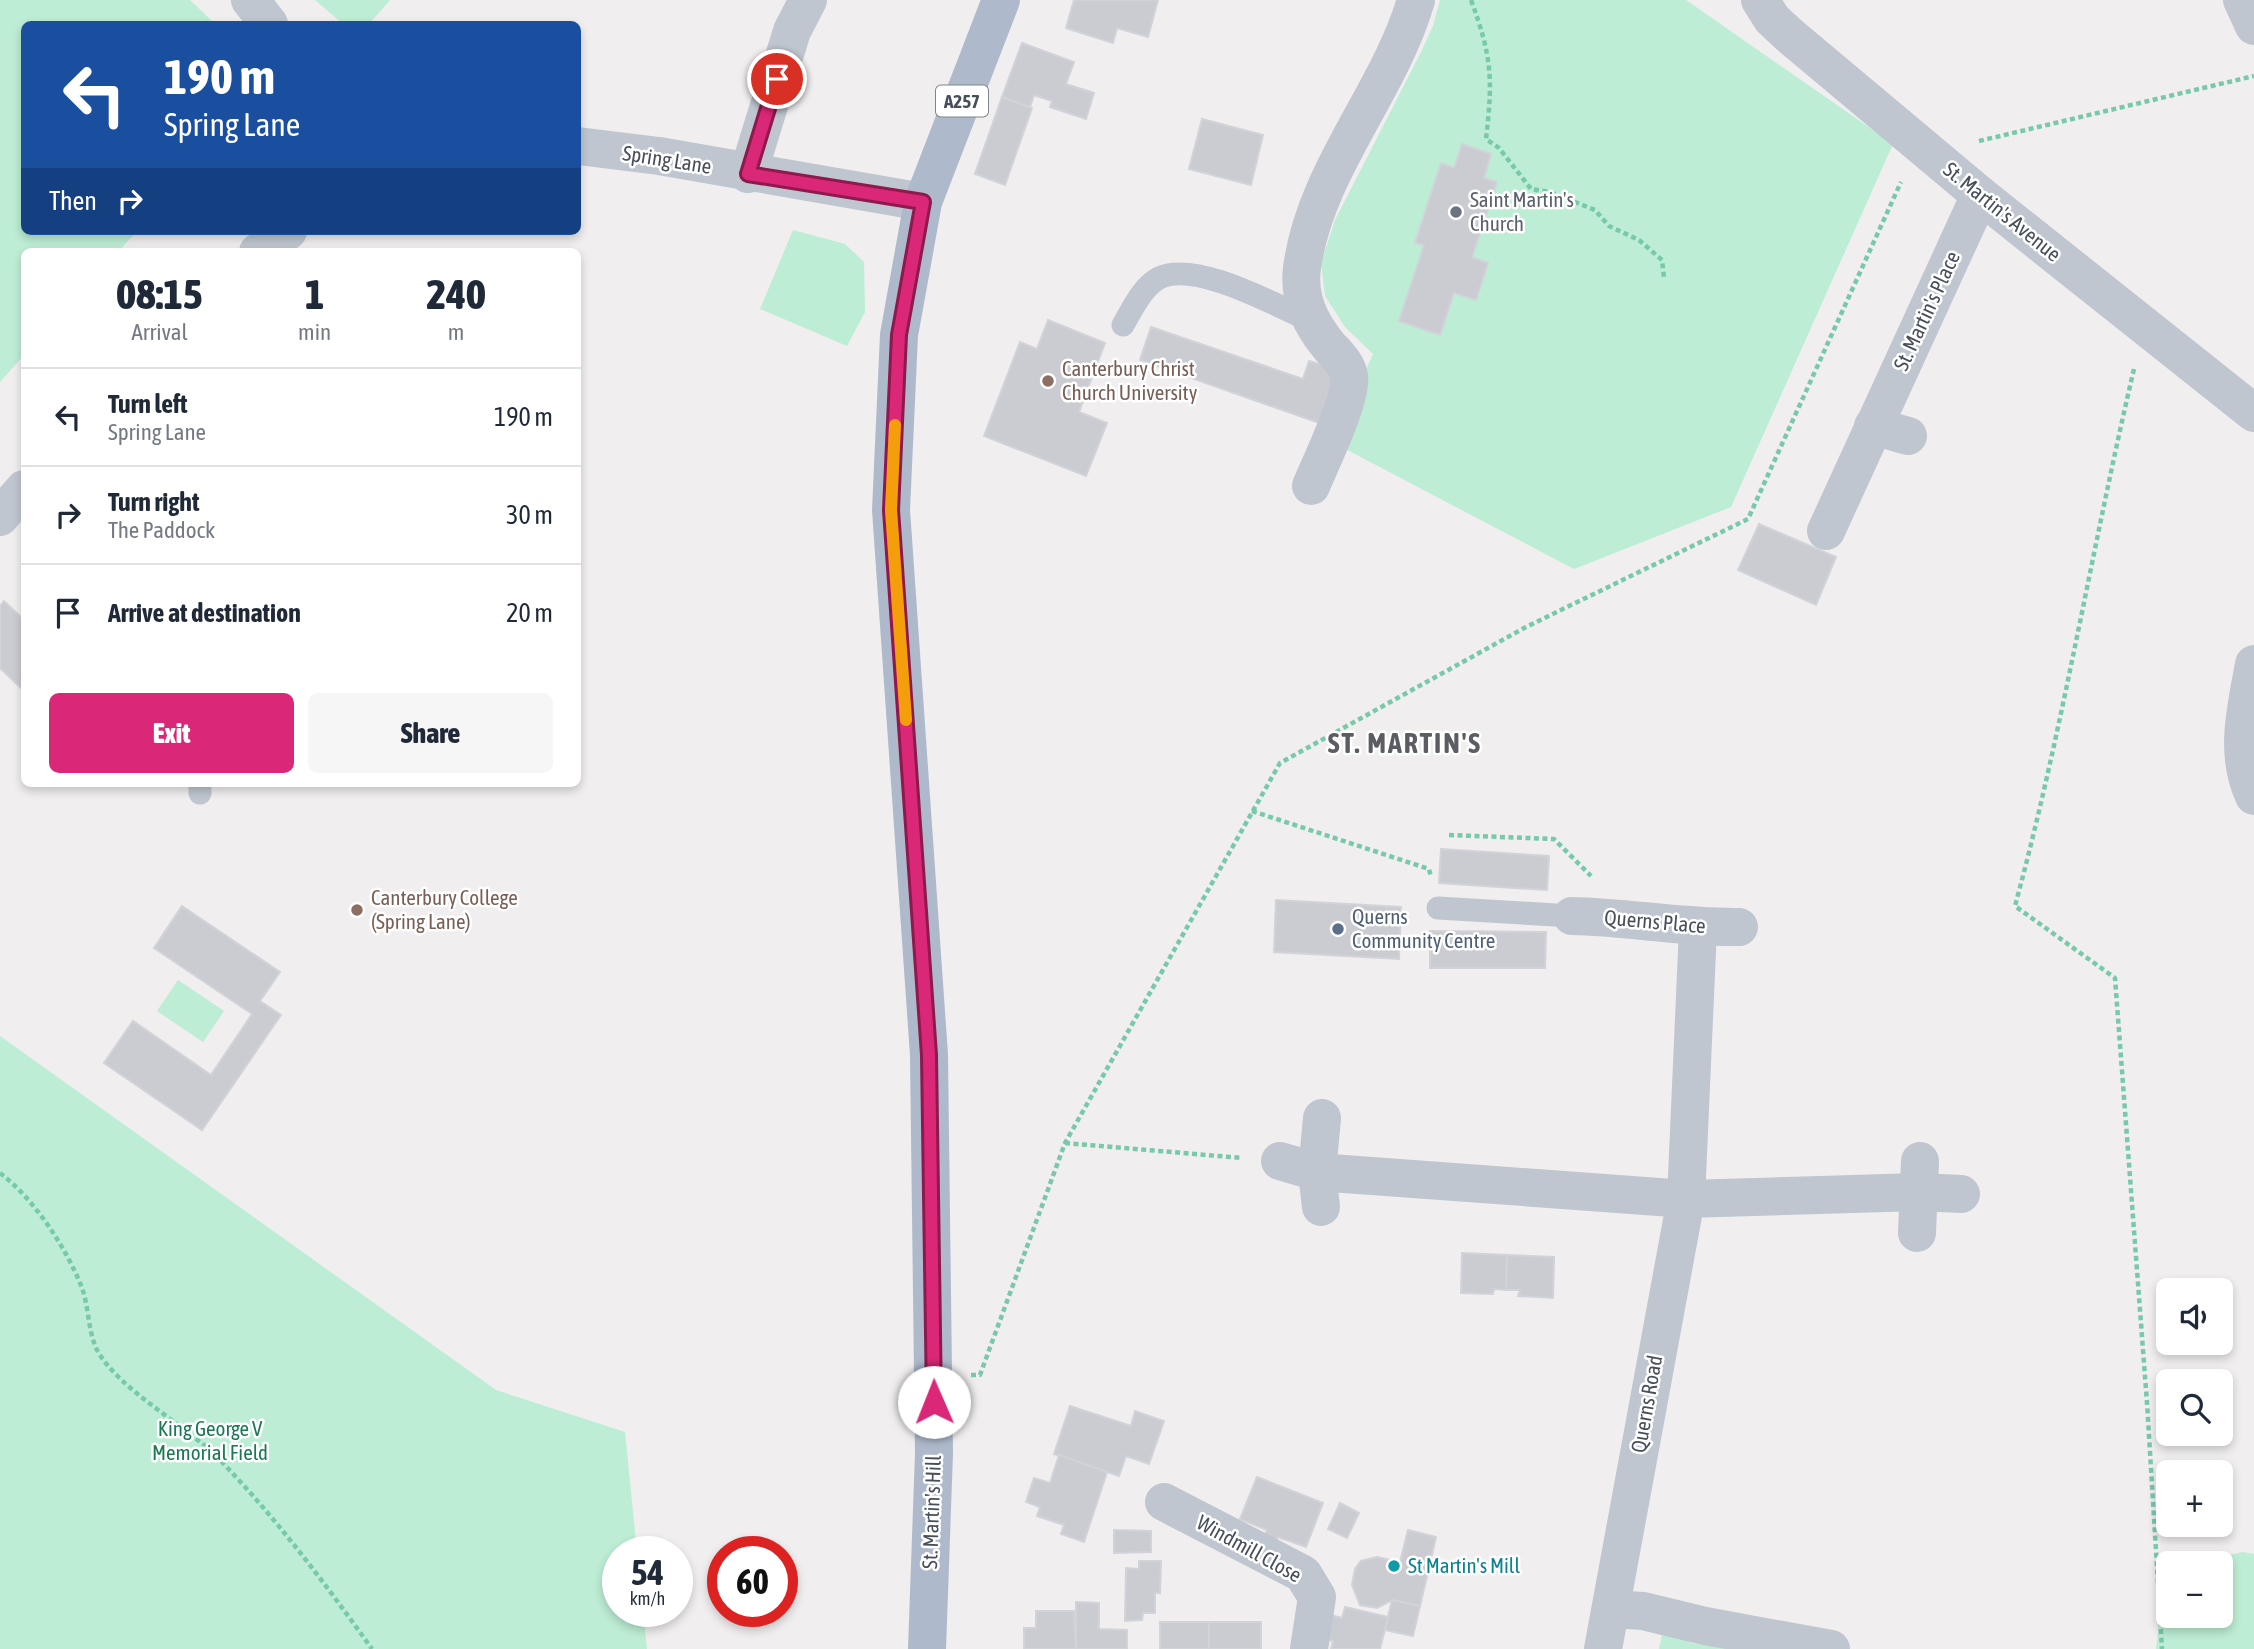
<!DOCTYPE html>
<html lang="en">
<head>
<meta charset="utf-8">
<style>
	:root { --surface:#fff; --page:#f6f6f7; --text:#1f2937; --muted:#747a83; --line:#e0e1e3; --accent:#db2777 }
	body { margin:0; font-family:"Asap Condensed",sans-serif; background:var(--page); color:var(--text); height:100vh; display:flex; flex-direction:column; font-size:26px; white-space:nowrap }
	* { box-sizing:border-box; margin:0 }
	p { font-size:23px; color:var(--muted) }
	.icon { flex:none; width:38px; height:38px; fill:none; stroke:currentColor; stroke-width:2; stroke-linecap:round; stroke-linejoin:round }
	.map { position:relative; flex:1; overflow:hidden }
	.sheet { position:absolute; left:21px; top:248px; width:560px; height:539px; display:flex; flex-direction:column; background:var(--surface); border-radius:10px; box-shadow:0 4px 10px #0003 }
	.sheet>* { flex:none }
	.hud { position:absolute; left:21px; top:21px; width:560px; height:214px; border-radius:10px; box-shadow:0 4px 10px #0003; background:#1a4fa0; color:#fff; overflow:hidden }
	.controls { position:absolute; left:2156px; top:1278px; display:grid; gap:14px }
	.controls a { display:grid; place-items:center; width:77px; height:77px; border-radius:10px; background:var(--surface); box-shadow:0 4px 10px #0003; font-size:35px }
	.speed { position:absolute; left:602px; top:1536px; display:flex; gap:14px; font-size:35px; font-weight:700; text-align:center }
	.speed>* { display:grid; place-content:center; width:91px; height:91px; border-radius:50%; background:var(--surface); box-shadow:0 4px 10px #0003; line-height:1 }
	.speed small { font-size:18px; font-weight:400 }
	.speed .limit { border:10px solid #d22; background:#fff; color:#111 }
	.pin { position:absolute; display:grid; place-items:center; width:60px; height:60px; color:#fff; margin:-30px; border:4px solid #fff; border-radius:50%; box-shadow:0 2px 7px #0007 }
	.me { position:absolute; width:77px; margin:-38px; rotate:359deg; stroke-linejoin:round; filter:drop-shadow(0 0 5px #0008) }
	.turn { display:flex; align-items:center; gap:24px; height:147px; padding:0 28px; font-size:32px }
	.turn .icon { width:91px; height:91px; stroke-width:2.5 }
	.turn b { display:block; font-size:49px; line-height:60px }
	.then { display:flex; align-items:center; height:66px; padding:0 28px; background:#0003; gap:14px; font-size:26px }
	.eta { display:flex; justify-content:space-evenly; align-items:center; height:119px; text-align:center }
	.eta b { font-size:42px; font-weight:800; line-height:49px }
	.action { display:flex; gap:14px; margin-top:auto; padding:14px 28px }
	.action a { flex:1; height:80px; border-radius:10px; background:var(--accent); color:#fff; font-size:28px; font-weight:800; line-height:80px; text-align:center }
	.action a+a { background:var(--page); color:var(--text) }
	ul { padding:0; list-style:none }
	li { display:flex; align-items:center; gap:21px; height:98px; padding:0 28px; border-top:2px solid var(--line) }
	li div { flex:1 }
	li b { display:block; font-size:26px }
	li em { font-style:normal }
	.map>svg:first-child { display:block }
</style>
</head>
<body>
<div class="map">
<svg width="2254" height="1649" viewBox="0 0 2254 1649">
	<rect width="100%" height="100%" fill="#f0eeee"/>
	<g fill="#bdedd4">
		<path d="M0,0H190L215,24H24V231H137L118,252H24V355L0,382Z"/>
		<path d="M315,0H390L369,24H343Z"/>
		<path d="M1440,0H1686L1893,144L1731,507L1574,569L1334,443L1373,354L1345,327L1325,296L1321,263L1335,220L1421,52L1433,26Z"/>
		<path d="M793,230L845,244L864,262L865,312L847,346L760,309Z"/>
		<path d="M178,980L224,1011L203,1042L157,1011Z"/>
		<path d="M0,1036L496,1390L625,1432L637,1552H618V1612H643L647,1649H0Z"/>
		<path d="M2243,1552L2254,1554V1649H2156L2165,1567L2168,1568V1615H2221V1578H2227L2221,1564L2224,1556Z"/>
		<path d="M1663,1630L1692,1643L1727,1649H1659Z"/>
	</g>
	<g fill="#cbccd2" stroke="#d2d3d9" stroke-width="2">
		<path d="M1074,0H1158L1148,37L1117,28L1113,43L1066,28Z"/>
		<path d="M1022,43L1074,62L1066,84L1094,93L1086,119L1050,107L1052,101L1034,95L1030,107L1002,97Z"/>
		<path d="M1002,97L1032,108L1005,185L975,174Z"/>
		<path d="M1202,119L1263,135L1251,185L1189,169Z"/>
		<path d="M1462,144L1491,154L1484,178L1497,182L1472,257L1488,263L1476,300L1454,293L1440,335L1399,321L1424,245L1415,243L1441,163L1454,168Z"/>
		<path d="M1048,320L1105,343L1079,412L1107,423L1086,476L984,436L1020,342L1037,349Z"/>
		<path d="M1151,327L1303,379L1309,361L1346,372L1325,425L1140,360Z"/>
		<path d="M1759,524L1836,557L1816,605L1738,570Z"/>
		<path d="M4,601L24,620V691L0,668V606Z"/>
		<path d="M1441,849L1549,856L1547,890L1439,883Z"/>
		<path d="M1276,900L1401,907L1399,959L1274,952Z"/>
		<path d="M182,906L280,972L260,1001L281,1015L202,1130L104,1063L133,1021L211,1075L252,1014L154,948Z"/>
		<path d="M1430,931L1546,932L1545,968H1430Z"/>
		<path d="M1462,1253L1507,1255L1506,1290L1494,1289L1493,1294L1461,1293Z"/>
		<path d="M1507,1255L1554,1257L1553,1298L1518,1296L1520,1290H1506Z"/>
		<path d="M1070,1406L1131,1426L1135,1411L1164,1421L1149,1464L1126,1456L1119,1476L1054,1454Z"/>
		<path d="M1059,1455L1107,1472L1084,1542L1061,1534L1064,1525L1037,1516L1040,1507L1026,1502L1034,1478L1050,1483Z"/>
		<path d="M1257,1477L1323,1503L1306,1547L1278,1537L1275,1543L1263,1539L1267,1530L1240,1519Z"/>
		<path d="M1340,1503L1359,1513L1347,1538L1328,1529Z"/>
		<path d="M1114,1530L1151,1531V1552L1114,1553Z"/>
		<path d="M1408,1530L1436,1537L1420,1606L1392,1600L1377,1608L1360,1605L1352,1585L1355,1569L1361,1561L1377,1557L1400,1562Z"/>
		<path d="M1139,1561H1161L1160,1593H1155V1613H1143L1142,1620L1125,1621L1126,1568L1139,1569Z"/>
		<path d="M1392,1600L1420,1606L1413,1636L1385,1630Z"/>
		<path d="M1076,1602L1099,1603V1629L1127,1630V1649H1076Z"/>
		<path d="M1345,1607L1388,1617L1380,1649H1331L1333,1641L1321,1638L1327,1614L1342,1618Z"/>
		<path d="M1036,1611H1074L1076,1649H1024V1628H1036Z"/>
		<rect x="1160" y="1622" width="49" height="27"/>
		<rect x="1209" y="1622" width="52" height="27"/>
	</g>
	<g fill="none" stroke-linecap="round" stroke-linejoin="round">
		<g stroke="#77c9a9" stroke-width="4.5" stroke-dasharray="5 3.5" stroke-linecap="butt">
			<path d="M1471,0C1492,57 1493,79 1486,139L1499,148L1531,189L1550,192L1595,210L1609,226L1639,240L1662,260L1664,278"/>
			<path d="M1979,141L2254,76"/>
			<path d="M2134,369C2092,547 2063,729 2015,906L2115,978L2147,1403L2162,1649"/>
			<path d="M1252,811L1429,869L1431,877"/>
			<path d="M1449,835L1554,839L1591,876"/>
			<path d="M1065,1143L1242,1158"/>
			<path d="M0,1173C34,1199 66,1247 82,1288C89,1307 88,1332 97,1350C119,1390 186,1425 219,1459C276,1518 324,1582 372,1649"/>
			<path d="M971,1375H980L1065,1143L1280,763L1526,627L1748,519L1901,182"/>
		</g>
		<g stroke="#bfc6cf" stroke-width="23">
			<path d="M1123,325C1132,310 1142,287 1159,278C1195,260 1275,305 1309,320"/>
			<path d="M200,784V793"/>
			<path d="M1438,908L1572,916"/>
		</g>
		<g stroke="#bfc6cf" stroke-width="38">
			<path d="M250,0L269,24"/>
			<path d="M1760,0L1772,19L1788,34L1980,195L2254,413"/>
			<path d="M2242,0L2254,26"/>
			<path d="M578,146L659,156L923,202"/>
			<path d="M748,174L792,31L808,0"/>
			<path d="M258,252L288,231"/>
			<path d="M1873,426L1908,436"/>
			<path d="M1311,486C1320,464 1353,397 1349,376C1347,364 1337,355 1329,346C1310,323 1298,298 1302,268C1315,170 1389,93 1416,0"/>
			<path d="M0,517L24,489"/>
			<path d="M1826,531L1980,195"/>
			<path d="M2254,664C2246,709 2234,753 2254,796"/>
			<path d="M1572,916C1628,917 1683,928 1739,927"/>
			<path d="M1280,1161L1317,1172L1686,1199L1919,1192L1961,1194"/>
			<path d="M1321,1207L1317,1172L1322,1118"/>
			<path d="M1917,1233L1920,1161"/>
			<path d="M1164,1502L1303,1574L1317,1597L1309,1649"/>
			<path d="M1611,1609L1643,1611L1705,1626L1831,1649"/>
			<path d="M1603,1649L1686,1199L1698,928"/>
		</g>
		<path stroke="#aebacc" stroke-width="38" d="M927,1649L934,1453L929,1055L891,510L899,335L923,202L1001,0"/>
	</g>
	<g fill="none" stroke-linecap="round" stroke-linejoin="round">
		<defs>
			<path id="route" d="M777,79L748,174L923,202L899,335L891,510L929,1055L934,1402"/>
		</defs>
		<use href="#route" stroke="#8e194d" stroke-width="18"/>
		<use href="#route" stroke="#db2777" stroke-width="12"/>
		<path stroke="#f59e0b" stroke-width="12" d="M895,425L891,510L906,720"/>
	</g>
	<circle fill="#6b7280" stroke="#fff" stroke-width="2.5" cx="1456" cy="212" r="7"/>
	<g fill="#8d6e63" stroke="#fff" stroke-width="2.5">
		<circle cx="1048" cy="381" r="7"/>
		<circle cx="357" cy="910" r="7"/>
	</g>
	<circle fill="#5c6f8a" stroke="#fff" stroke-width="2.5" cx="1338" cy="929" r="7"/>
	<circle fill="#0f9aa8" stroke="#fff" stroke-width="2.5" cx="1394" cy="1566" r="7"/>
	<g text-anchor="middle" stroke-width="5" stroke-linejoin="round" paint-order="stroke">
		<rect fill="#fff" stroke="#7e848c" stroke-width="2" x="936" y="85.5" width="52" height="31" rx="5"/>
		<g font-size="19" font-weight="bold" fill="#474f5a">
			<text x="962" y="108">A257</text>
		</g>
		<g font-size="21" fill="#474f5a" stroke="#fff">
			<text transform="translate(667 160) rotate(9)" y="7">Spring Lane</text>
			<text transform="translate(2002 212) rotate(39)" y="7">St. Martin's Avenue</text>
			<text transform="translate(1927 311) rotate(-65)" y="7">St. Martin's Place</text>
			<text transform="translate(1655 922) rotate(5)" y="7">Querns Place</text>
			<text transform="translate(1647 1404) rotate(-80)" y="7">Querns Road</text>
			<text transform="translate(932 1512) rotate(-88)" y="7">St. Martin's Hill</text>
			<text transform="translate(1249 1549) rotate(29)" y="7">Windmill Close</text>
		</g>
		<g font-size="21" fill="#5b616d" stroke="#fff" text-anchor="start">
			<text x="1470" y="207">Saint Martin's<tspan x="1470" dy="24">Church</tspan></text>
		</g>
		<g font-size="21" fill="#785e54" stroke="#fff" text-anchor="start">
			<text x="1062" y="376">Canterbury Christ<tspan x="1062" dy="24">Church University</tspan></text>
			<text x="371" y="905">Canterbury College<tspan x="371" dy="24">(Spring Lane)</tspan></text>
		</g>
		<g font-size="21" fill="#4e5e75" stroke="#fff" text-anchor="start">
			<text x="1352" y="924">Querns<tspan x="1352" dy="24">Community Centre</tspan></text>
		</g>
		<g font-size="21" fill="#1a7953" stroke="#fff">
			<text x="210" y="1436">King George V<tspan x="210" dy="24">Memorial Field</tspan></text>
		</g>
		<g font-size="21" fill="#0d838f" stroke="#fff" text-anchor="start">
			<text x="1408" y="1573">St Martin's Mill</text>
		</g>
		<g font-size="28" font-weight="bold" letter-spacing="2" fill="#5b5d62" stroke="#fff">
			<text x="1405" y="753">ST. MARTIN'S</text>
		</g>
	</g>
</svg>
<div class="controls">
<a><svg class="icon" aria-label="sound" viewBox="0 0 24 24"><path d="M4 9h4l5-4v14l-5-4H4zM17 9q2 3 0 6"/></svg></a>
<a><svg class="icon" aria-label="search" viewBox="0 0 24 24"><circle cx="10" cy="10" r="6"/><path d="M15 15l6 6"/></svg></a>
<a>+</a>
<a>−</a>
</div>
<div class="speed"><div>54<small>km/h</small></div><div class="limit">60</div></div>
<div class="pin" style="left:777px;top:79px;background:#d93025"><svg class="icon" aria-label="arrive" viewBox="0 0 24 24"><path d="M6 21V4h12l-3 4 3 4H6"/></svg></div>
<svg class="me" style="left:934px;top:1402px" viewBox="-20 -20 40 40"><circle r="19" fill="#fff"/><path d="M0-13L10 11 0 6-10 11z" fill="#db2777"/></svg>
<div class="hud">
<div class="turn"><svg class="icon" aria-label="left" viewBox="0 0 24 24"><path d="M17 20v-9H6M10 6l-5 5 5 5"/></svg><div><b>190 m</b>Spring Lane</div></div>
<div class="then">Then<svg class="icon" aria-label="right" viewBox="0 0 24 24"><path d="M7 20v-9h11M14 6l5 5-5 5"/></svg></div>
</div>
<section class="sheet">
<div class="eta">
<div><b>08:15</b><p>Arrival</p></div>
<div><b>1</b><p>min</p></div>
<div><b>240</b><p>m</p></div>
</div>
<ul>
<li><svg class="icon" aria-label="left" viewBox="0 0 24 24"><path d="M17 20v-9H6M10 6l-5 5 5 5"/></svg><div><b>Turn left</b><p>Spring Lane</p></div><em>190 m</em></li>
<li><svg class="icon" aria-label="right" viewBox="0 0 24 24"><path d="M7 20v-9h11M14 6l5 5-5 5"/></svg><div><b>Turn right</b><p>The Paddock</p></div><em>30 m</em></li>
<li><svg class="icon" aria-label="arrive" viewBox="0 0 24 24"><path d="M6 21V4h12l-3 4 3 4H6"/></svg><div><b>Arrive at destination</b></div><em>20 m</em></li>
</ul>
<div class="action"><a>Exit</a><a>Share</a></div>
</section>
</div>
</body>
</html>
